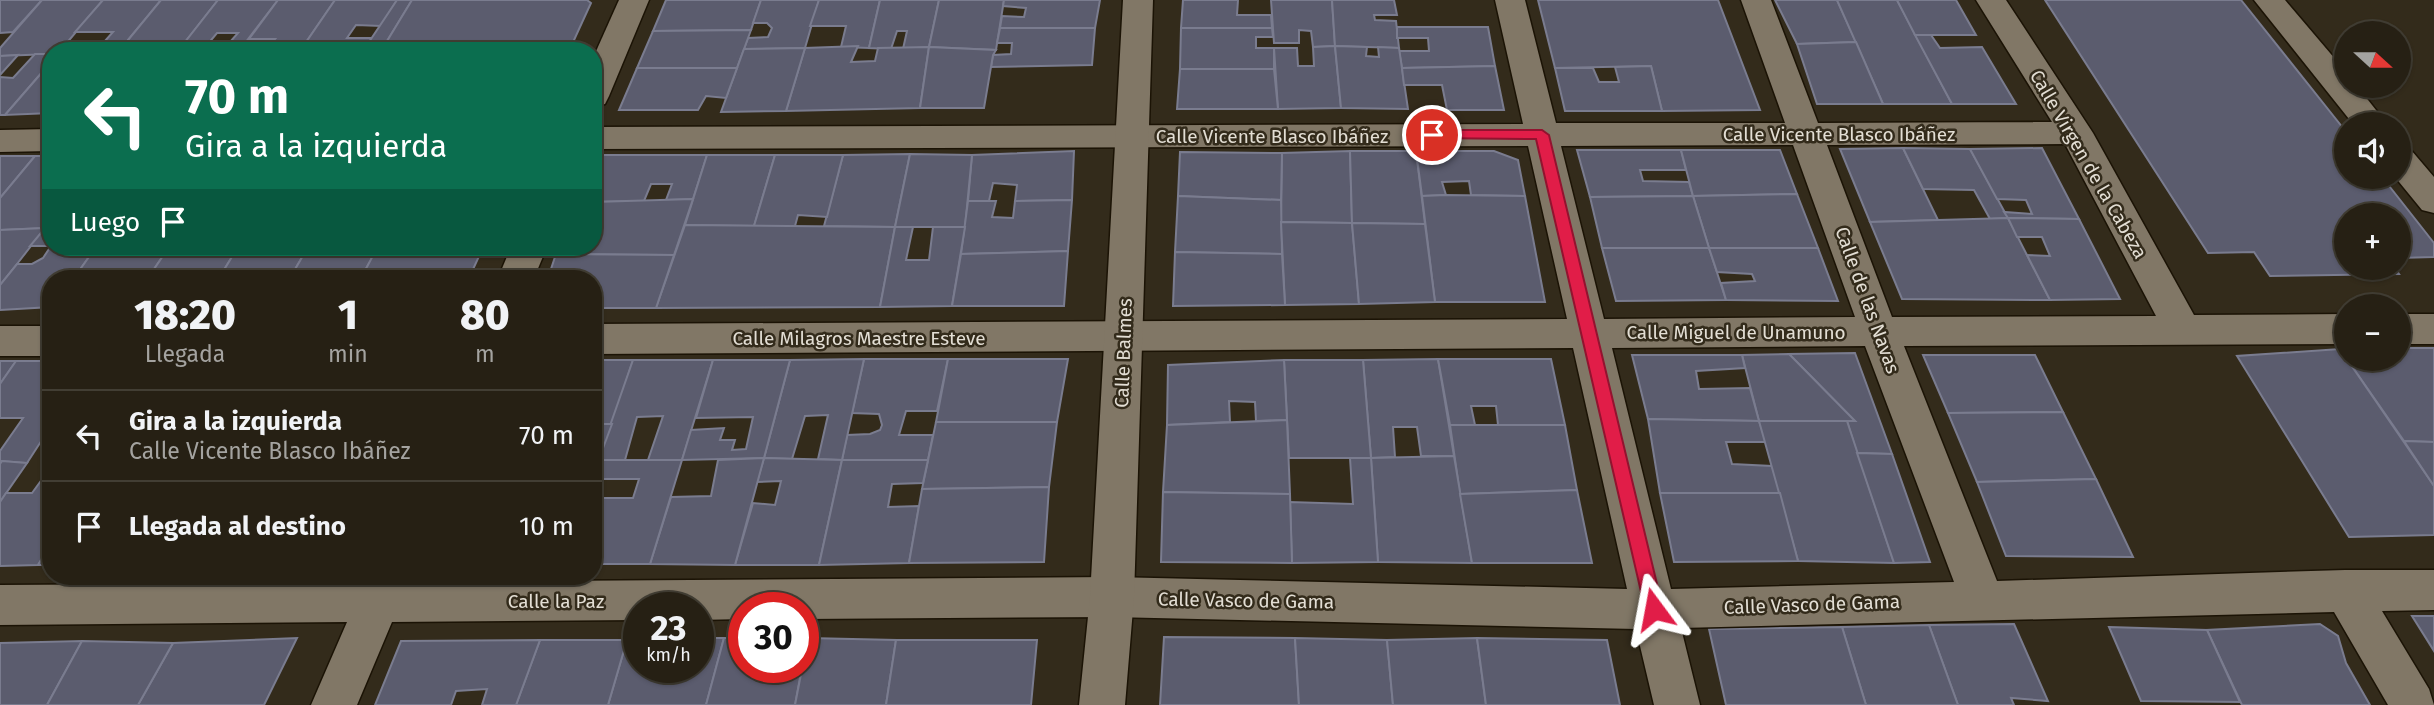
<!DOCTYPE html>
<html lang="es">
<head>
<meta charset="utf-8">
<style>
	:root { --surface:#262014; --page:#2e281d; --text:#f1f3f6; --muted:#a4a3a0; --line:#423e34 }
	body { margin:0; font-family:"Fira Sans",sans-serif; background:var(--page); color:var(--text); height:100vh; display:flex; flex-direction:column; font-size:26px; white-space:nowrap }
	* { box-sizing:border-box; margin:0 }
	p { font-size:23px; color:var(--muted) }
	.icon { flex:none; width:38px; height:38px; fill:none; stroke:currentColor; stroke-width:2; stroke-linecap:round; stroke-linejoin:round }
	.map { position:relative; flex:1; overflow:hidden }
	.side { position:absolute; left:42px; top:270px; width:560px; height:315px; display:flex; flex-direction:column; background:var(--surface); border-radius:28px; box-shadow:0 2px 5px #0004,0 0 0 2px var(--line) }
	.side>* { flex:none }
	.hud { position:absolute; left:42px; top:42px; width:560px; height:214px; border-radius:28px; box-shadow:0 2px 5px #0004,0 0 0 2px var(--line); background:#0b6e4f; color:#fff; overflow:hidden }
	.needle { width:46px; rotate:111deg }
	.tools { position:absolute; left:2334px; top:21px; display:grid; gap:14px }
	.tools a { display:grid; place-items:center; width:77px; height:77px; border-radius:50%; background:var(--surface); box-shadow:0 2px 5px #0004,0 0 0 2px var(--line); font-size:35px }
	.speed { position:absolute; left:623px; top:592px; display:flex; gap:14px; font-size:35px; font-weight:700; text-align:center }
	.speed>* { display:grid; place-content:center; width:91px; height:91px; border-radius:50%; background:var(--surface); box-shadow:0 2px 5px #0004,0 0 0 2px var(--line); line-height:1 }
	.speed small { font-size:18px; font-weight:400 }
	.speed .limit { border:10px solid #d22; background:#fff; color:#111 }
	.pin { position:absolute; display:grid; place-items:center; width:60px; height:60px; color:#fff; margin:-30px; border:4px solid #fff; border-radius:50%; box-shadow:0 2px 7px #0007 }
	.me { position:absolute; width:77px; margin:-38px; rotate:347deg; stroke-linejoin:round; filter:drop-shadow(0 0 5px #0008) }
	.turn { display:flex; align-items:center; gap:24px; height:147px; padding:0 28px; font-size:32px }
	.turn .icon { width:91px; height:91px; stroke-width:2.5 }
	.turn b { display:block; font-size:49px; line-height:60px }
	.then { display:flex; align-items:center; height:66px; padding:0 28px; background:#0003; gap:14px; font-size:26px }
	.eta { display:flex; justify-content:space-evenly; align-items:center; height:119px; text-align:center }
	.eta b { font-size:42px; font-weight:800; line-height:49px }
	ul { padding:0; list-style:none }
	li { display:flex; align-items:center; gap:21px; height:91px; padding:0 28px; border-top:2px solid var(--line) }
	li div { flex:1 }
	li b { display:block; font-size:26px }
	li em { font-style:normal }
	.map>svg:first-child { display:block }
</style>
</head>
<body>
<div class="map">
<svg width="2434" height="705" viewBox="0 0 2434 705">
	<rect width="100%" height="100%" fill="#332b1b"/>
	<g fill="#5b5c6e" stroke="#7a7c8f" stroke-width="2">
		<path d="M0,0H42L13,32L0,33Z"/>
		<path d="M42,0H103L60,51H51V54L0,56V48Z"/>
		<path d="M103,0H161L119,51H96L113,32H75Z"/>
		<path d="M161,0H218L178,51H119Z"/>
		<path d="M218,0H278L239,51H222L238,33H217L202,51H178Z"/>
		<path d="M278,0H335L300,51H264L275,39H249Z"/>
		<path d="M335,0H397L381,26L356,25L347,38H372L363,51H300Z"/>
		<path d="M397,0H412L381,51H363Z"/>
		<path d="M412,0H587L591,3L569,51H381Z"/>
		<path d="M666,0H761L751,30L653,31Z"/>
		<path d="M761,0H819L805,48L744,49L748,38L768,37L772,28L767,23H753Z"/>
		<path d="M819,0H880L869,48L841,47L846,26H810Z"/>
		<path d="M880,0H939L929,47L903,49L907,31H897L891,49L869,48Z"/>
		<path d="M939,0H1004L996,50L929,47Z"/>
		<path d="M1004,0H1100L1095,28H1000L1002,16L1024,17L1026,8L1003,6Z"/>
		<path d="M1183,0H1238L1237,15H1271L1272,28H1181Z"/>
		<path d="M1271,0H1332L1335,46L1313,47L1311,31L1299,30V43H1274Z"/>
		<path d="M1332,0H1394L1397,15H1374L1375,20L1396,21L1399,48L1335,46Z"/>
		<path d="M1538,0H1718L1760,110L1662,111L1651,66L1555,68Z"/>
		<path d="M1775,0H1837L1856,42L1797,44Z"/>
		<path d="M1837,0H1897L1952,104H1883Z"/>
		<path d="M1897,0H1956L1976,35H1915Z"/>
		<path d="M2045,0H2241L2347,133V177H2382L2434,243V257L2399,258V215H2347V268H2395L2399,274L2270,276L2254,252L2208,253Z"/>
		<path d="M1397,27H1488L1495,66L1402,68L1399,51H1429L1428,38H1397Z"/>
		<path d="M1000,28H1095L1092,65L991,67L993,55L1011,54L1012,43H997Z"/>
		<path d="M1181,28H1272L1273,37H1256V48H1274V69H1180Z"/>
		<path d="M751,30L737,68H637L653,31Z"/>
		<path d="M1915,35H1931L1940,48L1982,47L2016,104H1952Z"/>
		<path d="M1856,42L1883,104H1817L1797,44Z"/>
		<path d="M858,46L851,62L875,61L878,48L929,47L920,108L786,111L805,48Z"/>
		<path d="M1335,46L1341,108L1278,109L1274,48H1297L1298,66H1314L1313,47Z"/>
		<path d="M1335,46L1367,47L1366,56L1379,57L1378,47L1399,48L1408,109L1341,108Z"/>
		<path d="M929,47L996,50L993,55L984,108H920Z"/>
		<path d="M805,48L786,111L721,112L744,49Z"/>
		<path d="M35,54H51V62L5,115H0V77L13,78Z"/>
		<path d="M18,55L0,75V56Z"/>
		<path d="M51,62V113L5,115Z"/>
		<path d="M1495,66L1504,110H1447L1442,85H1404L1402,68Z"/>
		<path d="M1651,66L1662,111H1565L1555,68H1593L1599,82H1619L1615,67Z"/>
		<path d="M637,68H737L726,98L706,96L698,110H619Z"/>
		<path d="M1180,69H1274L1278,109H1177Z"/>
		<path d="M1903,148L1938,220L1870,222L1840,149Z"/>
		<path d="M1903,148L1970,149L2008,218L1990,219L1974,190L1923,189Z"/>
		<path d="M2042,148L2079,219L2008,218L2004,212L2032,214L2026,200L1997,199L1970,149Z"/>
		<path d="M1577,150H1681L1686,170H1640L1643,181L1689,182L1693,196L1590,197Z"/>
		<path d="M1681,150H1780L1797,194L1693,196Z"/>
		<path d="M1074,151L1072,200L1015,201L1017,185L993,183L989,201H968L972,155Z"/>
		<path d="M1350,151L1352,223L1281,222L1282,153Z"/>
		<path d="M1350,151H1416L1425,224L1352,223Z"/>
		<path d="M1416,151H1494L1518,160L1525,196L1471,195L1469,181L1442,182L1446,195L1422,196Z"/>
		<path d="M1180,152L1282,153L1281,200L1178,196Z"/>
		<path d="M910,154L895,227L824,226L843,155Z"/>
		<path d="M910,154L972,155L965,227H895Z"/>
		<path d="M602,155H707L693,199L666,200L672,184H651L644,201L593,202V175Z"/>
		<path d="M707,155H775L754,226L685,225Z"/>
		<path d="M775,155H843L827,217L798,215L795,226H754Z"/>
		<path d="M0,156H35L0,198Z"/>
		<path d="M35,156H51V220L45,228L0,230V198Z"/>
		<path d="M1797,194L1818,248H1709L1693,196Z"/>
		<path d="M1446,195L1525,196L1545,302H1435L1422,196Z"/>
		<path d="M1178,196L1281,200L1282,254L1175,252Z"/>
		<path d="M1693,196L1709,248H1602L1590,197Z"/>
		<path d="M693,199L674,255L556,254L560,247H593V202Z"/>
		<path d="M1072,200L1068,251L961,254L968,201H996L992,217L1013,218L1015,201Z"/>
		<path d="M2008,218L2050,300L1902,299L1870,222Z"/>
		<path d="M2008,218L2079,219L2120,299L2050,300L2027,255L2050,256L2042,237H2017Z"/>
		<path d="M1281,222L1352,223L1359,304L1285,305Z"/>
		<path d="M1352,223L1425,224L1435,302L1359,304Z"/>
		<path d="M685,225L895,227L880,307L656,308Z"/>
		<path d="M895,227H913L906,260H929L933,227H965L952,306L880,307Z"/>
		<path d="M45,228L17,264L0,285V230Z"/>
		<path d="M45,228H51V246H30Z"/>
		<path d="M51,246L96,247L74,278H51V307L0,310V285L17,264H32L43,258Z"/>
		<path d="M96,247H169L148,278H74Z"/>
		<path d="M169,247H238L219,278H148Z"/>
		<path d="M238,247H308L290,278H219Z"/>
		<path d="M308,247L352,249L378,247L361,278H290Z"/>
		<path d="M378,247H484L481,252L376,250Z"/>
		<path d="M1602,248H1709L1726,300L1616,301Z"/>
		<path d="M1709,248H1818L1838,301L1726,300L1721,283L1755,281L1752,274L1717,272Z"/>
		<path d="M376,250L481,252L469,278H361Z"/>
		<path d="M1068,251L1064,306H952L961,254Z"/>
		<path d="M1175,252L1282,254L1285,305L1173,306Z"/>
		<path d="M556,254L674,255L656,308H593V278H548Z"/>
		<path d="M2399,348H2434V442L2404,441L2347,359H2399Z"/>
		<path d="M2340,349L2434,486V535L2349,537L2237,356Z"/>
		<path d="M1855,353L1892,454L1857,453L1847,421H1855L1789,354Z"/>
		<path d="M1789,354L1855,421H1759L1742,355Z"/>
		<path d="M1632,355H1742L1745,368L1696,371L1699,389L1750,388L1759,421L1648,419Z"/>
		<path d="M1923,355H2035L2063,412L1948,413Z"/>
		<path d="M864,359H948L937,411H906L899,435H933L928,460H842L847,435L870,434L880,430L882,425L879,414L852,413Z"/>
		<path d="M864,359L842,460L818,459L828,415L805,416L792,459L764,458L790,360Z"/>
		<path d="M948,359H1068L1057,422H936Z"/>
		<path d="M1438,359L1454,456H1421L1417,427H1393L1395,457L1371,458L1363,360Z"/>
		<path d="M1438,359H1551L1565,425H1498L1496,406H1471L1475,425H1450Z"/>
		<path d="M593,360H633L612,424H593Z"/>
		<path d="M633,360H713L682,460H648L663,416L637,417L625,460H598Z"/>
		<path d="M713,360H790L764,458L682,460L691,430L724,428L720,440H735L732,450L746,449L753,417L696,418Z"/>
		<path d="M1284,360H1363L1371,458H1289Z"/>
		<path d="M1284,360L1287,420L1256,421L1255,402L1229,401L1230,422L1167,425L1168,365Z"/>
		<path d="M0,361H16L0,384Z"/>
		<path d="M16,361H51V426L27,463L0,461V451L23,418H0V384Z"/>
		<path d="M2063,412L2096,479L1977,482L1948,413Z"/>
		<path d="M1648,419L1759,421L1766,442H1726L1732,464L1772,466L1780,493H1660Z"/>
		<path d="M1287,420L1290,494L1163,492L1167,425Z"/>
		<path d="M1759,421H1847L1894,563L1798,561Z"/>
		<path d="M936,422H1057L1049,487L922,489Z"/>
		<path d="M593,424H612L593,475Z"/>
		<path d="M1450,425H1565L1577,490L1460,494Z"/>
		<path d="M2404,441L2434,442V486Z"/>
		<path d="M1857,453L1892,454L1930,562L1894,563Z"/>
		<path d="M1454,456L1472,563L1378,562L1371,458Z"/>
		<path d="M764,458L842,460L819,565H735L753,503L775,505L781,481L757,482Z"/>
		<path d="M764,458L735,565L650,564L671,497L711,496L718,460Z"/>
		<path d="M1350,458H1371L1378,562L1292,563L1290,502L1353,504Z"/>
		<path d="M598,460H682L650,564H593V498H633L639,479H593Z"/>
		<path d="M842,460H928L923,483L892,484L888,507L919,506L909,563L819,565Z"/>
		<path d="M2,461L27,463L0,502V464Z"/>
		<path d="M51,467V544L38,565L0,566V502L6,493H32Z"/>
		<path d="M2096,479L2133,557L2006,556L1977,482Z"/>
		<path d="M1049,487L1044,562L909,563L922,489Z"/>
		<path d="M1577,490L1592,563H1472L1460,494Z"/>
		<path d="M1163,492L1290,494L1292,563L1161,562Z"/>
		<path d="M1660,493H1780L1798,561L1674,562Z"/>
		<path d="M51,544V565H38Z"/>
		<path d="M2412,616H2434V651Z"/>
		<path d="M2014,624L2048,701L2011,698L2014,705H1958L1929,625Z"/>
		<path d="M2320,624L2338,636L2346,663L2370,705H2242L2207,630Z"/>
		<path d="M1929,625L1958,705H1866L1842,627Z"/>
		<path d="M1842,627L1866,705H1726L1709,629Z"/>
		<path d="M2109,627L2207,630L2240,702L2141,701Z"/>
		<path d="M1164,637L1295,638L1299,705H1160Z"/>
		<path d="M297,638L264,705H138L173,643Z"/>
		<path d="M698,638H724L706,705H608L627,640H639V667H698Z"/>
		<path d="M724,638H744V667H802L795,705H706Z"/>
		<path d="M808,638L896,640L886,705H795Z"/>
		<path d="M1295,638L1387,640L1393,705H1299Z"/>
		<path d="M1477,638L1486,705H1393L1387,640Z"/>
		<path d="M1477,638L1607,640L1620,705H1486Z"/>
		<path d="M540,640H627L608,705H516Z"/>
		<path d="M540,640L516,705H482L487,689L456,691L451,705H375L401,641Z"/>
		<path d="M896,640H1037L1031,705H886Z"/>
		<path d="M82,641L47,705H0V643Z"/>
		<path d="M82,641L173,643L138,705H47Z"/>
	</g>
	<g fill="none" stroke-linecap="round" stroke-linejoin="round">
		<defs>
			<g id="minor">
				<path d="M619,0H649L609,96L605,104L593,107V58Z"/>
				<path d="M1495,0H1525L1556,123H1785L1741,0H1771L1818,123L2052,122L1976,0H2006L2093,133L2194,315L2347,314V344L1904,346L1997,581L2345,570H2434V610L2382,611L2429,689L2434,705H2388L2334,612L1681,628L1700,705H1654L1636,629L1112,617L803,619V607H744V619L698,620V607H639V620L392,622L357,705H311L347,622L0,625V585L364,583L368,576H406L408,582L1112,577L1627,589L1573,348L593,354V324L1567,319L1528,146L593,149V127L1523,124ZM2065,144L2156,316L1892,317L1827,145ZM1793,145L1855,317L1604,319L1561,146ZM1865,346L1954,582L1671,589L1612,348Z"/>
				<path d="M2254,0H2285L2347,73V86H2357L2387,124H2353Z"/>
				<path d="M51,129V151L0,152V130Z"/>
				<path d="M2399,146L2411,150L2434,177V213L2422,210L2395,177H2399Z"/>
				<path d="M511,247H547L534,278H498Z"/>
				<rect x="2399" y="314" width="35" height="30"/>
				<rect x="0" y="326" width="51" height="30"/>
			</g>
			<path id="tertiary" d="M1123,0H1153L1134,597L1125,705H1079L1090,597Z"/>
		</defs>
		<use href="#minor" stroke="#1b1305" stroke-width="3"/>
		<use href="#tertiary" stroke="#1b1305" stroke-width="3"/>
		<use href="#minor" fill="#817766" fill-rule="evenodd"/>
		<use href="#tertiary" fill="#817766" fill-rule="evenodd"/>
	</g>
	<path fill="#e11d48" stroke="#92132f" stroke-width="2" d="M1432,130H1542L1549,135L1663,609L1660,615L1654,618L1647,615L1645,609L1536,139L1427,138L1425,135Z"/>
	<g text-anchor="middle" stroke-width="5" stroke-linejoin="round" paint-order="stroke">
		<g font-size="19" fill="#e3ded4" stroke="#332b1b">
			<text x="1839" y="141">Calle Vicente Blasco Ibáñez</text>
			<text x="1272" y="143">Calle Vicente Blasco Ibáñez</text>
			<text transform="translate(2089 164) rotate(60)" y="7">Calle Virgen de la Cabeza</text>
			<text transform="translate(1868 300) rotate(70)" y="7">Calle de las Navas</text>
			<text x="1736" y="339">Calle Miguel de Unamuno</text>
			<text x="859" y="345">Calle Milagros Maestre Esteve</text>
			<text transform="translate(1123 353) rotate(-88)" y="7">Calle Balmes</text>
			<text transform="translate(1246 600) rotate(1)" y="7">Calle Vasco de Gama</text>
			<text x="556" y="608">Calle la Paz</text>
			<text transform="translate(1812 604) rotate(-2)" y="7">Calle Vasco de Gama</text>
		</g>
	</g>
</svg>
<div class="tools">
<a><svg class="needle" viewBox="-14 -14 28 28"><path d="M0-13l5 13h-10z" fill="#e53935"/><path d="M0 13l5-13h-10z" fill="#a4a3a0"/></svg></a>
<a><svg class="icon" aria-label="sound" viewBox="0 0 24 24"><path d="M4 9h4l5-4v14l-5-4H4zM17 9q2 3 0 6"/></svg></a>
<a>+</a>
<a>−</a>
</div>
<div class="speed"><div>23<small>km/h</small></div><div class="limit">30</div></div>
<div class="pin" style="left:1432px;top:135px;background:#d93025"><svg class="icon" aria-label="arrive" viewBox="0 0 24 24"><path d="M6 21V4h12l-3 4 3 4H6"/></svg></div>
<svg class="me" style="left:1654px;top:609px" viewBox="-20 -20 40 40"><path d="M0-17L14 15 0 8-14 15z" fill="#e11d48" stroke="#fff" stroke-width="4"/></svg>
<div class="hud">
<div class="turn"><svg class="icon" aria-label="left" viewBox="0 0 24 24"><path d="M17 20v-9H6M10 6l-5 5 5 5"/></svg><div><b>70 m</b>Gira a la izquierda</div></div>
<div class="then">Luego<svg class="icon" aria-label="arrive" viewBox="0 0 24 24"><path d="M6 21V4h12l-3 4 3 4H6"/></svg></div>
</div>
<section class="side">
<div class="eta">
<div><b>18:20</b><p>Llegada</p></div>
<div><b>1</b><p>min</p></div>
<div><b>80</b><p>m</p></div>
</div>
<ul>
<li><svg class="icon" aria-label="left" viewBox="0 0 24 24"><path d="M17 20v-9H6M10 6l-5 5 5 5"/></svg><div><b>Gira a la izquierda</b><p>Calle Vicente Blasco Ibáñez</p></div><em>70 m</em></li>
<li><svg class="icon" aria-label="arrive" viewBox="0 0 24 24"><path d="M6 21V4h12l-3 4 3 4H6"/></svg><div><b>Llegada al destino</b></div><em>10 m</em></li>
</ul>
</section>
</div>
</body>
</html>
